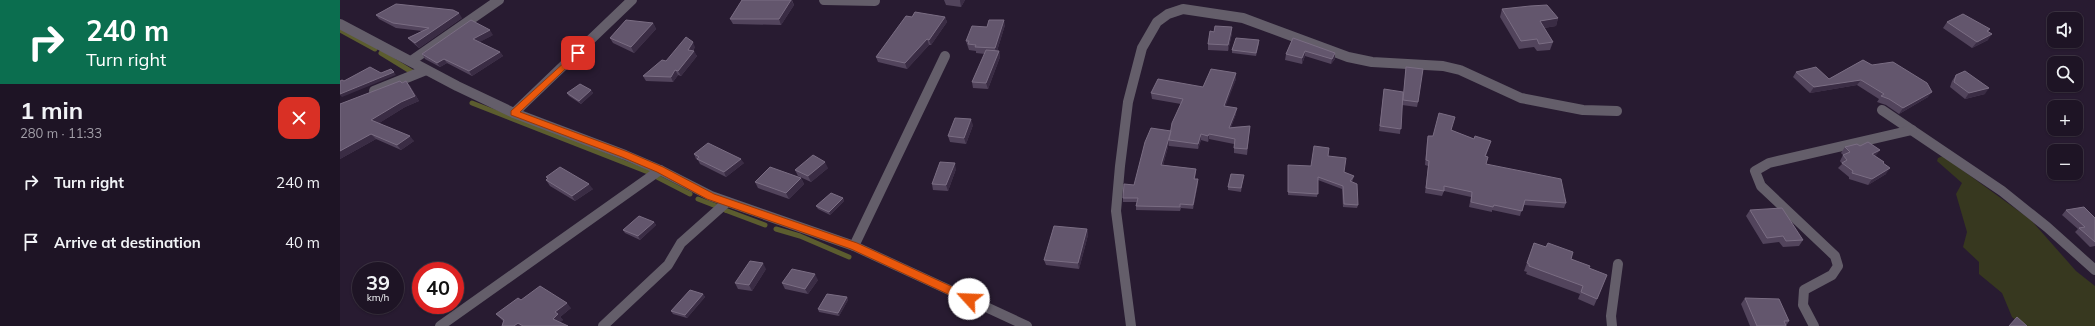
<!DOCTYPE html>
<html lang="en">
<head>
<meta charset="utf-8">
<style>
	:root { --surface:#1e1425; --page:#261d2d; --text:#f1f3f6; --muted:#a19ea7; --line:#3c3342 }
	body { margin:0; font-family:Mulish,sans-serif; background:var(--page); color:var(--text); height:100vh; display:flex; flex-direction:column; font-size:15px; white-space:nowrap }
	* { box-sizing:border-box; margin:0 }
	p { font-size:13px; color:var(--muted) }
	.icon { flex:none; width:22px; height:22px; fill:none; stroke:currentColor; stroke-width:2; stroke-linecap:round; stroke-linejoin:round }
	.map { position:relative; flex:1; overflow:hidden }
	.side { display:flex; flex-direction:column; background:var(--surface); width:340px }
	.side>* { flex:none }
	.top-card { background:#0b6e4f; color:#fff; overflow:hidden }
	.buttons { position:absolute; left:1707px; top:12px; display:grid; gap:8px }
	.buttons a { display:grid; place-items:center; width:36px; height:36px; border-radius:8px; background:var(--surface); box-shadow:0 1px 3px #0004,0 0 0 1px var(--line); font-size:20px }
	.speed { position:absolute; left:12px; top:262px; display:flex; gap:8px; font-size:20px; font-weight:700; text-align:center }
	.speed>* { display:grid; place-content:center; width:52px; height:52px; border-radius:50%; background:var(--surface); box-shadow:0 1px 3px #0004,0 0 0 1px var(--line); line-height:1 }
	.speed small { font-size:10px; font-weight:400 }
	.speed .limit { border:6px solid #d22; background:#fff; color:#111 }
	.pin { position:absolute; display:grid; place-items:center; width:34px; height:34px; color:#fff; margin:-17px; border-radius:8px; box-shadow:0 2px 6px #0006 }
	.me { position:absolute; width:44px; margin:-22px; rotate:295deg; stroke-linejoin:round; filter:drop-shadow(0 0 3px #0008) }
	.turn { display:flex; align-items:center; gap:14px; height:84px; padding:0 20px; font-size:18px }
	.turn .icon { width:52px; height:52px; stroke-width:2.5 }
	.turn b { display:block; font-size:28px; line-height:34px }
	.round { display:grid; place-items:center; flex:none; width:42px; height:42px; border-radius:12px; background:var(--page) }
	.head { display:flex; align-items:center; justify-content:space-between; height:68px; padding:0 20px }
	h1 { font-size:24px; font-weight:700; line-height:30px }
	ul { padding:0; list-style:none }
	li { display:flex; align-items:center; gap:12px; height:60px; padding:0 20px }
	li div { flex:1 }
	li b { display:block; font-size:15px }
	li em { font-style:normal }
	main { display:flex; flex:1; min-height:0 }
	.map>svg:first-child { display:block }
</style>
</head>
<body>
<main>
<section class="side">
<div class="top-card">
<div class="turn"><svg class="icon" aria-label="right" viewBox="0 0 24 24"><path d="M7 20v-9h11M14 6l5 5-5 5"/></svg><div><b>240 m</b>Turn right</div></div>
</div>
<div class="head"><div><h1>1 min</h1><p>280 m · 11:33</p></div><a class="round" style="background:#d93025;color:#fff"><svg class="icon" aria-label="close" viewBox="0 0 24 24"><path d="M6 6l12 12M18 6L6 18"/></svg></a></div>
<ul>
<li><svg class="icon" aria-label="right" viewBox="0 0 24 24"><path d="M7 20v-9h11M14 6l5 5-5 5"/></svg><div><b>Turn right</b></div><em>240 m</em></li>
<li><svg class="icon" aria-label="arrive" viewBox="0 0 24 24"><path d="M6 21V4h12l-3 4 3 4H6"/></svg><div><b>Arrive at destination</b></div><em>40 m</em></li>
</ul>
</section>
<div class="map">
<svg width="1755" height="326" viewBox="0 0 1755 326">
	<rect width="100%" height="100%" fill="#281b31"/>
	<path fill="#37381f" d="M1603,156L1691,220L1736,271L1755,286V326H1683L1672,317L1662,293L1639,274V262L1623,247L1627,232L1616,194L1622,183L1597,161L1598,158Z"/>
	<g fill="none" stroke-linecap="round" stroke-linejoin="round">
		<g stroke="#5c5d2f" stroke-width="5">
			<path d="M0,30L35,49"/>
			<path d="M41,53L72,72"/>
			<path d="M132,103L308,172"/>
			<path d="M317,177L350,194"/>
			<path d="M358,199L376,206"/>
			<path d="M385,210L425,225"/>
			<path d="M436,229L460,236L509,257"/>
		</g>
		<g stroke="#645e6a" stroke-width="10">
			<path d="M484,0L535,1"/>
			<path d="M0,24L117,86L174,113L285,155L320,170L371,196L514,246L687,326"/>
			<path d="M71,61L159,0"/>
			<path d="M34,91L86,70"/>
			<path d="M1542,110L1662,191L1707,227L1755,270"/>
			<path d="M174,113L292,0"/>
			<path d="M514,246L605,56"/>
			<path d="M100,326L320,170"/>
			<path d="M263,326L328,265L341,243L387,202"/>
			<path d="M791,326L776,211L780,166L788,102L802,48L817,22L828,14L843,9L903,18L1008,57L1032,62L1103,66L1120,70L1181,98L1243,110L1277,111"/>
			<path d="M1272,326L1271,316L1278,264"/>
			<path d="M1474,326L1463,305L1464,290L1492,275L1498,266L1495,256L1421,186L1415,171L1429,163L1572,130"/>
		</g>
	</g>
	<g fill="#52445c">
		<path d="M402,0H452L454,5L441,25L393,24L390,19Z"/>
		<path d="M604,0H625L621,7L606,5Z"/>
		<path d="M1162,9L1218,18L1216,26L1204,28L1213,42L1210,50L1197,51L1194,47L1179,49L1160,17Z"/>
		<path d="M36,15L122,18L79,48L72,42L68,38L82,31L56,28L39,19Z"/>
		<path d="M572,17H605L607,22L591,45H589L567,69L538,62L536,57Z"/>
		<path d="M1607,22L1650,29L1648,32V40L1632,48L1603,28Z"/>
		<path d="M313,23L316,29L294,53L273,43L270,38Z"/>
		<path d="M665,25L657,51H659L660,57L648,89L633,88L632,82L645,54L636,53V51L629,50L626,41L647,27Z"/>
		<path d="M892,27V33L888,51L868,50V44L874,32Z"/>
		<path d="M153,35L139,42L160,52L163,56L132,76L107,63L100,67L85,59L82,54Z"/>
		<path d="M953,38L995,59L991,64L965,56L962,64L945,60L946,54Z"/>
		<path d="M919,43L916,56L892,53V50Z"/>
		<path d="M355,47L353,51L357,56L341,76L338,75L333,82L306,81L303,76L326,61Z"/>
		<path d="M1523,60L1588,97L1559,114L1546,105L1537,102L1539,99L1517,85L1470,93L1453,77L1456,72L1489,79Z"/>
		<path d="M1066,67L1078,102L1077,107L1062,105L1060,134L1039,131L1044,89L1063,98Z"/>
		<path d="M896,73V79L885,106L896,114L891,127L910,126L907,155L894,153V144L869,139L868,142L861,140L858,149L829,146V143L823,165L856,169L855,179L858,183L853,209L841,208L840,211L796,210V206L797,202H783V198L794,185L831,131L841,104L812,99L811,93L863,87Z"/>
		<path d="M1616,75L1645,94L1625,99L1610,87L1612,81Z"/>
		<path d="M66,81L70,86L79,101L65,107L39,123L74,141L61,150L36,139L0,159V104Z"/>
		<path d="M251,90L253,93L241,104L229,96L227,93Z"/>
		<path d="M633,125L626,144L610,142L608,136Z"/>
		<path d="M1111,130L1134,139L1151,141L1146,156V164L1226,203L1224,208L1183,205L1180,216L1152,210V212L1129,207L1131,197L1104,191L1102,196L1085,193L1088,166L1085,165L1087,141L1088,136H1093Z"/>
		<path d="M1520,146L1540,150L1535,156L1544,162L1543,164L1546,174L1528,185L1509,179V177L1498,168L1502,164L1500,161L1503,155L1501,153L1505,147Z"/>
		<path d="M354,154L404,163L386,177L360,164L358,160L356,159Z"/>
		<path d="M988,156L1004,172L1014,176L1012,182L1018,205L1017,208L1003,207L1002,189L978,180L977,197L948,195V169L971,166Z"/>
		<path d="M488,168L471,182L458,176L455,170Z"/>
		<path d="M616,169L608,191L593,190L592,184Z"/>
		<path d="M206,177L253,189L235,201L210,186L206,180L208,179Z"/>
		<path d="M461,178L464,184L449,199L418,188L415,182Z"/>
		<path d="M903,178L901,192L888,190V187Z"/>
		<path d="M503,198L504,201L490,215L478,209L476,206Z"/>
		<path d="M1410,210L1463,240L1459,246L1443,247L1439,242L1423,244L1406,216Z"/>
		<path d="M1726,210L1755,218V246L1750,247L1735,232L1738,229L1722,215Z"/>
		<path d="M314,222L316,225L300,240L285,233L283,230Z"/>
		<path d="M747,229L748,235L739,269L706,265L704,260Z"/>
		<path d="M1194,243L1231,259L1249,268L1257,299L1254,306L1238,299L1240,294L1186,274L1187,272L1184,271Z"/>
		<path d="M426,269L412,291L398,289L395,283Z"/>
		<path d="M478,280L468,294L445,289L442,283Z"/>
		<path d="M363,294L365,297L347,318L333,314L331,311Z"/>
		<path d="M507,297L508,300L499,316L479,312L478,309Z"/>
		<path d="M1405,298L1449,321L1446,326H1410L1401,304Z"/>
		<path d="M181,300L231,308L220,317L223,320L220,322L228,326H162L163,321L156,314Z"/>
	</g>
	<g fill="#3a2c44">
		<path d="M451,0L454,5L441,25L439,19Z"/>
		<path d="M620,0H625L621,7L620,1Z"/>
		<path d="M119,13L122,18L79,48L75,43Z"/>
		<path d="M605,17L607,22L591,45L589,40Z"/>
		<path d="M1218,18L1216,26L1197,29L1200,21Z"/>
		<path d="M664,20L665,25L656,54L655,48Z"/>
		<path d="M313,23L316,29L294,53L291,47Z"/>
		<path d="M892,27V33L888,51V45Z"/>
		<path d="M150,30L153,35L136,44L133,39Z"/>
		<path d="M1652,34L1648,40L1632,48L1637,42Z"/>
		<path d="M587,39L589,45L567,69L565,63Z"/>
		<path d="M353,42L355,47L350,55L348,50Z"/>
		<path d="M354,51L357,56L341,76L338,71Z"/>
		<path d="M659,51L660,57L648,89L646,83Z"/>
		<path d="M965,51V56L962,64V58Z"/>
		<path d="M160,52L163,56L132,76L129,71Z"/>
		<path d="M995,53V59L991,64L992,59Z"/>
		<path d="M104,59L107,63L100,67L97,63Z"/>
		<path d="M335,70L338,75L333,82L331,77Z"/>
		<path d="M54,72L56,75L2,97L0,95V94Z"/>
		<path d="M896,73V79L884,111V106Z"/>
		<path d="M1521,80L1517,85L1470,93L1474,87Z"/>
		<path d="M66,81L70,86L79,101L65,107L36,125L31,120Z"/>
		<path d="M1649,88L1645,94L1625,99L1629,93Z"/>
		<path d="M251,90L253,93L241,104L239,101Z"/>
		<path d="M1592,92L1588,97L1559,114L1563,108Z"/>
		<path d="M897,108L896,114L889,133V128Z"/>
		<path d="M631,119L633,125L626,144L624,138Z"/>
		<path d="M831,131L829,140V143L822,169L821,165Z"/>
		<path d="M31,134L36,139L0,159V151Z"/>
		<path d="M861,134V140L858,149V144Z"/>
		<path d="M869,134V139L868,142V136Z"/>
		<path d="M70,136L74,141L61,150L57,145Z"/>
		<path d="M1540,150L1536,155L1528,160L1532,154Z"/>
		<path d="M401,159L404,163L386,177L384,172Z"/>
		<path d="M485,162L488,168L471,182L468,176Z"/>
		<path d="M615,163L616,169L608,191L606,185Z"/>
		<path d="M1550,168L1546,174L1528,185L1532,179Z"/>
		<path d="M461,178L464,184L449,199L446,193Z"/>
		<path d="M858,179V183L853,209V205Z"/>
		<path d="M249,184L253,189L235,201L232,196Z"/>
		<path d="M503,198L504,201L490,215L489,212Z"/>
		<path d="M314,222L316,225L300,240L298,236Z"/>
		<path d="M747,229L748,235L739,269L738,263Z"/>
		<path d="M423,263L426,269L412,291L409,285Z"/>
		<path d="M475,274L478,280L468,294L465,289Z"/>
		<path d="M363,294L365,297L347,318L345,315Z"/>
		<path d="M507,297L508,300L499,316L498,313Z"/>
		<path d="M227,303L231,308L220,317L223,320L218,324L213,319L215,312Z"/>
		<path d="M178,323L181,326H174Z"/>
	</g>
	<g fill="#63566d" stroke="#7a6d83">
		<path d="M402,0H451L439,19H390Z"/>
		<path d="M56,4L113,10L119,13L75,43L68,38L89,28L53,23L36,15Z"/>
		<path d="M1207,5L1218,18L1200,21L1213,42L1199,44L1197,39L1181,41L1162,9L1190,6Z"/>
		<path d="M575,12L605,17L589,40L587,39L565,63L536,57L566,16L572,17Z"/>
		<path d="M1623,14L1650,29L1647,31L1652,34L1637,42L1607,22Z"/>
		<path d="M131,20L150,30L133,39L160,52L129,71L104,59L97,63L82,54Z"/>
		<path d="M286,20L313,23L291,47L270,38Z"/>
		<path d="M649,20H664L655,48L635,47L636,45L628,44L629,41H626L632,26L647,27Z"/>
		<path d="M875,26L892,27L888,45L868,44L870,31L874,32Z"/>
		<path d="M346,37L353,42L348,50L354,51L338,71L335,70L331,77L303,76L322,60L326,61Z"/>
		<path d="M896,38L919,40L916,53L892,50Z"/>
		<path d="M953,38L995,53L992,59L965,51L962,58L946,54Z"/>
		<path d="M646,50L659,51L646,83L632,82Z"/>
		<path d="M1523,60L1532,65L1553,62L1587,83L1592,92L1563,108L1549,99L1541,96L1544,94L1521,80L1474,87L1456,72L1476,67L1489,79Z"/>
		<path d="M30,67L41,73L51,69L54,72L0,94V81L2,80L4,81Z"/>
		<path d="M1066,67L1083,69L1078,102L1063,100Z"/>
		<path d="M871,69L896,73L884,106L897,108L889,128L910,126L907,149L894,148L895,139L869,134L868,136L861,134L858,144L829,140L832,123L843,99L811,93L818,79L863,87Z"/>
		<path d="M1625,71L1649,88L1629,93L1614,82L1616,75Z"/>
		<path d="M60,81L62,83L66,81L75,96L61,102L31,120L70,136L57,145L31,134L0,151V104Z"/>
		<path d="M240,84L251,90L239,101L227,93Z"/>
		<path d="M1044,89L1063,92L1061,129L1040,126Z"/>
		<path d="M1099,113L1115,117L1111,130L1134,139L1135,136L1151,141L1145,156L1148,157L1146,164L1221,179L1226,203L1185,200L1182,211L1154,205L1153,207L1131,202L1132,192L1104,186V191L1086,188L1089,161L1086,160L1088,136H1093Z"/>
		<path d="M615,118L631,119L624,138L608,136Z"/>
		<path d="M811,128L831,131L821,165L856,169L854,179H858L853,205L840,204V207L796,206L798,198H783L784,184L794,185L805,142Z"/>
		<path d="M1528,142L1540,150L1532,154L1544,162L1543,163L1550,168L1532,179L1512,173L1513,171L1502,163L1507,160L1503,155L1510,152L1505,147L1517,144L1520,146Z"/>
		<path d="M368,143L401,159L384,172L357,159L359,157L354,154Z"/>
		<path d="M974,146L989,148L988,156L1006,158L1004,172L1014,176L1010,181L1017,184L1018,205L1004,204L1003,186L978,177V194L948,192V165L971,166Z"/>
		<path d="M473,155L485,162L468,176L455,170Z"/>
		<path d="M600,162L615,163L606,185L592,184Z"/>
		<path d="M220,167L249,184L232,196L206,180L208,178L206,177Z"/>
		<path d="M430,167L461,178L446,193L415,182Z"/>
		<path d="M891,174L904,175L901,188L888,187Z"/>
		<path d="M491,193L503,198L489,212L476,206Z"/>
		<path d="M1744,207L1755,218V242L1739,228L1745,227L1726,210Z"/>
		<path d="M1442,208L1463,240L1446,241L1443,236L1427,238L1410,210Z"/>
		<path d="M299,216L314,222L298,236L283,230Z"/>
		<path d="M714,226L747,229L738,263L704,260Z"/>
		<path d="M1194,243L1206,247L1208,243L1233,252L1231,259L1250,266L1249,268L1267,275L1257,299L1241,292L1243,286L1189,266V264L1187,263Z"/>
		<path d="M410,261L423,263L409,285L395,283Z"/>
		<path d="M452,269L475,274L465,289L442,283Z"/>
		<path d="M200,286L227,303L215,312L218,314L213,319L228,326H183L178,323L174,326H162L164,320L156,314L178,298L181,300Z"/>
		<path d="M350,290L363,294L345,315L331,311Z"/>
		<path d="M487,294L507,297L498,313L478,309Z"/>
		<path d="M1405,298L1439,299L1449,321H1444L1446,326H1417Z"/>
		<path d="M1677,317L1687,326H1669Z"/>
	</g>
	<path fill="#ea580c" stroke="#983908" d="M238,50L242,53L241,54L180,112L288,152L323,167L374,194L517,243L632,296L634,299L632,302H625L511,249L367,199L317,172L282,157L171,115V111Z"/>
</svg>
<div class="buttons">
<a><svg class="icon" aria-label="sound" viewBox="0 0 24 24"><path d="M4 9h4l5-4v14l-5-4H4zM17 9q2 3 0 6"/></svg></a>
<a><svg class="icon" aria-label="search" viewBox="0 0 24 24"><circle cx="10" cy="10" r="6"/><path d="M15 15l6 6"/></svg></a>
<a>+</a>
<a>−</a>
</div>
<div class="speed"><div>39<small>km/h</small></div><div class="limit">40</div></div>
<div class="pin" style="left:238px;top:53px;background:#d93025"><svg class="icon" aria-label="arrive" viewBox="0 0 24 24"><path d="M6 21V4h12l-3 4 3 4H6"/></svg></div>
<svg class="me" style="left:629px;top:299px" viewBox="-20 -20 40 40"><circle r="19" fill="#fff"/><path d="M0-13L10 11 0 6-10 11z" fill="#ea580c"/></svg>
</div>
</main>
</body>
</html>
